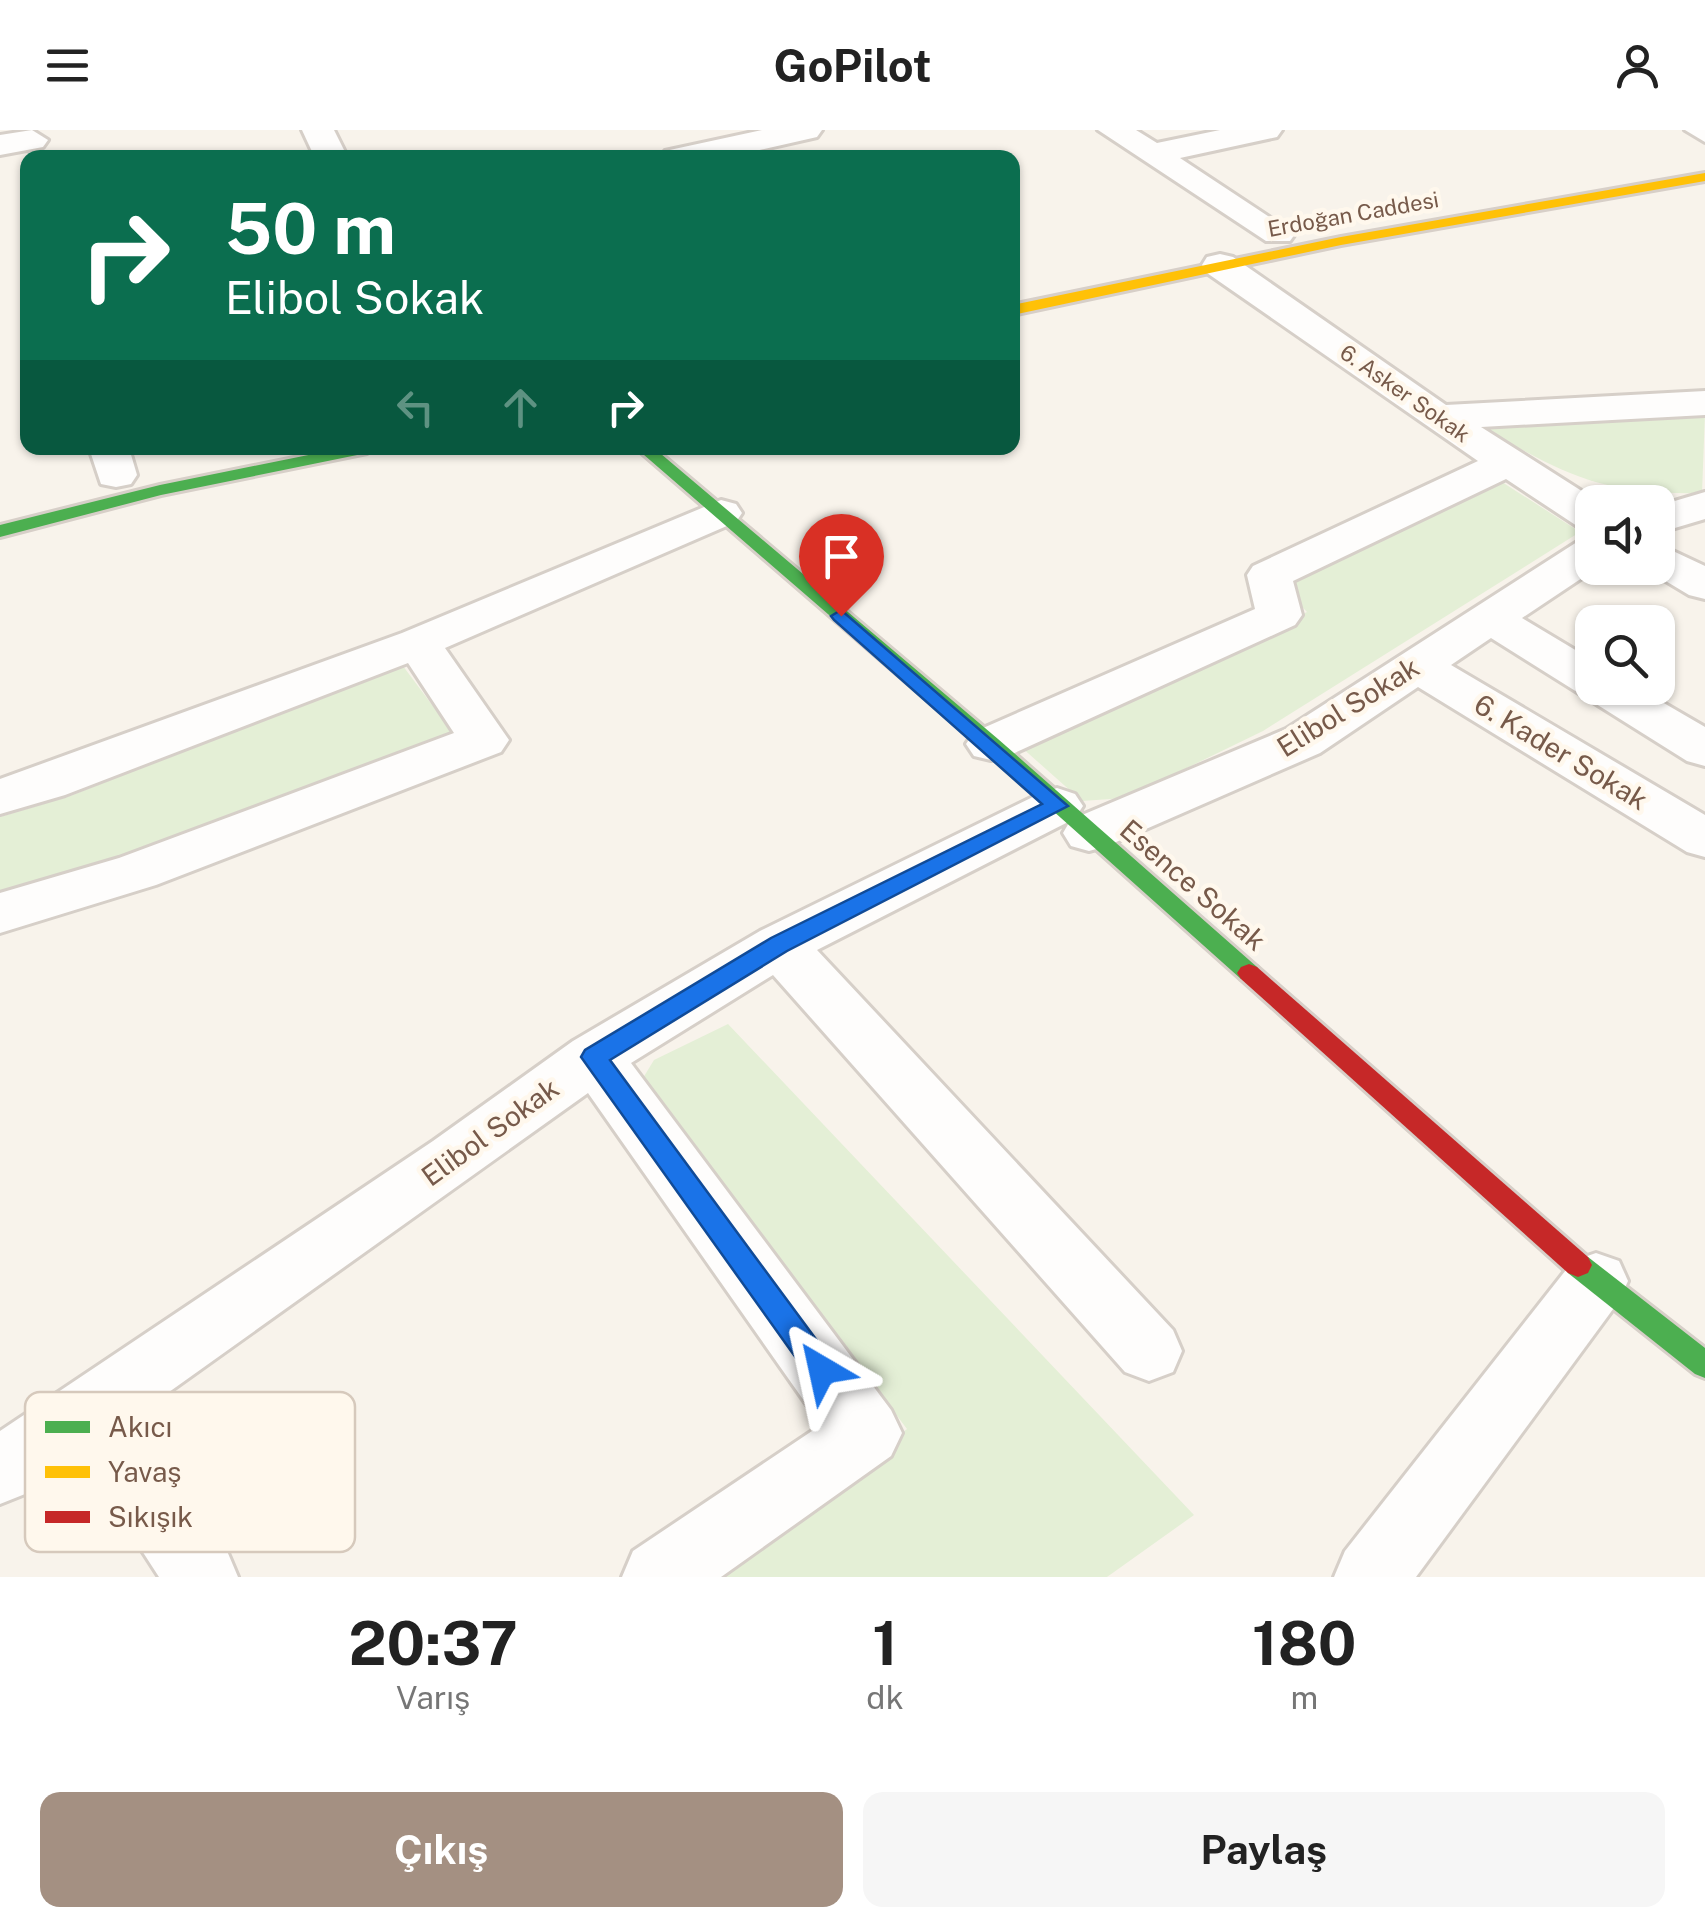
<!DOCTYPE html>
<html lang="tr">
<head>
<meta charset="utf-8">
<style>
	:root { --surface:#fff; --page:#f6f6f6; --text:#222; --muted:#767676; --accent:#a49082 }
	body { margin:0; font-family:"Public Sans",sans-serif; background:var(--page); color:var(--text); height:100vh; display:flex; flex-direction:column; font-size:38px; white-space:nowrap }
	* { box-sizing:border-box; margin:0 }
	p { font-size:32px; color:var(--muted) }
	.icon { flex:none; width:55px; height:55px; fill:none; stroke:currentColor; stroke-width:2; stroke-linecap:round; stroke-linejoin:round }
	.map { position:relative; height:1447px; overflow:hidden }
	.drawer { display:flex; flex-direction:column; background:var(--surface); flex:1 }
	.drawer>* { flex:none }
	.hud { position:absolute; left:20px; top:20px; width:1000px; height:305px; border-radius:20px; box-shadow:0 2px 8px #0004; background:#0b6e4f; color:#fff; overflow:hidden }
	.controls { position:absolute; left:1575px; top:355px; display:grid; gap:20px }
	.controls a { display:grid; place-items:center; width:100px; height:100px; border-radius:20px; background:var(--surface); box-shadow:0 2px 8px #0004; font-size:50px }
	.pin { position:absolute; display:grid; place-items:center; width:85px; height:85px; color:#fff; margin:-102px -42px; border-radius:50% 50% 50% 0; rotate:-45deg; box-shadow:0 0 10px #0007 }
	.pin .icon { rotate:45deg }
	.me { position:absolute; width:110px; margin:-55px; rotate:324deg; stroke-linejoin:round; filter:drop-shadow(0 0 8px #0008) }
	.turn { display:flex; align-items:center; gap:35px; height:210px; padding:0 40px; font-size:45px }
	.turn .icon { width:130px; height:130px; stroke-width:2.5 }
	.turn b { display:block; font-size:70px; line-height:85px }
	.lanes { display:flex; align-items:center; height:95px; padding:0 40px; background:#0003; justify-content:center; gap:50px; direction:ltr }
	.lanes .off { opacity:.35 }
	.eta { display:flex; justify-content:space-evenly; align-items:center; height:170px; text-align:center }
	.eta b { font-size:60px; font-weight:700; line-height:70px }
	.cta { display:flex; gap:20px; margin-top:auto; padding:20px 40px }
	.cta a { flex:1; height:115px; border-radius:20px; background:var(--accent); color:#fff; font-size:40px; font-weight:700; line-height:115px; text-align:center }
	.cta a+a { background:var(--page); color:var(--text) }
	header { display:flex; justify-content:space-between; align-items:center; height:130px; padding:0 40px; background:var(--surface); font-size:45px; font-weight:700 }
	.map>svg:first-child { display:block }
</style>
</head>
<body>
<header><svg class="icon" aria-label="menu" viewBox="0 0 24 24"><path d="M4 6h16M4 12h16M4 18h16"/></svg>GoPilot<svg class="icon" aria-label="person" viewBox="0 0 24 24"><circle cx="12" cy="8" r="4"/><path d="M4 21q1-7 8-7t8 7"/></svg></header>
<div class="map">
<svg width="1705" height="1447" viewBox="0 0 1705 1447">
	<rect width="100%" height="100%" fill="#f8f3eb"/>
	<g fill="#e4efd6">
		<path d="M1705,283L1702,363C1601,365 1564,345 1479,295Z"/>
		<path d="M1502,352L1580,402L1263,601L1125,668L1082,671L1020,616L1307,482L1280,454Z"/>
		<path d="M400,532L456,607L0,771V687L73,665Z"/>
		<path d="M728,894L1194,1385L1107,1447H706L907,1299L643,948L654,930Z"/>
	</g>
	<g fill="none" stroke-linecap="round" stroke-linejoin="round">
		<defs>
			<g id="street">
				<path d="M32,0L48,10L43,17L0,25V5Z"/>
				<path d="M302,0H334L348,28H315Z"/>
				<path d="M762,0H822L817,7L724,28H661L665,21Z"/>
				<path d="M1098,0H1136L1157,13L1220,0H1282L1277,7L1180,28L1295,104L1290,111H1266Z"/>
				<path d="M1685,0H1705V12Z"/>
				<path d="M1220,124L1233,127L1446,275L1705,261V285L1481,297L1599,372H1592V400L1577,396L1506,349L1293,451L1302,485L1295,495L1008,626L991,630L974,626L966,614L974,602L1255,479L1247,445L1253,436L1478,331L1207,143L1202,135L1207,127Z"/>
				<path d="M89,318H129L137,345L131,354L116,357L101,354Z"/>
				<path d="M1705,362V389L1658,403V376Z"/>
				<path d="M721,370L736,374L742,383L736,392L445,518L509,610L501,622L156,755L0,803V763L119,728L454,603L408,533L65,665L0,684V649L402,503Z"/>
				<path d="M1592,408V438H1597L1522,488L1592,530V558H1638L1705,597V636L1687,631L1491,508L1451,535L1705,685V727L1687,722L1418,557L1320,623L1107,716L1089,721L1071,716L1063,703L1070,691L817,820L1173,1200L1182,1221L1173,1242L1149,1251L1125,1242L773,845L631,933L891,1280L902,1303L891,1326L721,1447H622L633,1421L821,1295L588,963L134,1287L227,1421L238,1447H159L80,1325L25,1364L0,1374V1301L433,1011L573,911L760,801L1039,664L1057,658L1075,664L1083,676L1075,688L1286,599L1577,412Z"/>
				<path d="M1658,414L1705,436V469L1689,465L1644,438H1658Z"/>
				<path d="M1596,1123L1619,1131L1628,1151L1619,1171L1416,1447H1334L1345,1421L1573,1131Z"/>
			</g>
			<g id="fast">
				<path d="M343,318H376L367,323L161,365L0,407V395L160,355Z"/>
				<path d="M636,318H654L998,609L1257,837L1261,843L1257,849H1241L984,619Z"/>
				<path d="M1578,1123L1588,1127L1705,1218V1248L1695,1244L1568,1143L1564,1135L1568,1127Z"/>
			</g>
			<path id="slow" d="M1705,43V51L1341,115L1012,185V175L1341,107Z"/>
			<path id="jam" d="M1249,834L1257,837L1588,1127L1592,1135L1588,1143L1578,1147L1568,1143L1241,849L1237,843L1241,837Z"/>
		</defs>
		<use href="#street" stroke="#d6cfc8" stroke-width="6"/>
		<use href="#fast" stroke="#d7cfc8" stroke-width="6"/>
		<use href="#slow" stroke="#d7cfc8" stroke-width="6"/>
		<use href="#jam" stroke="#d7cfc8" stroke-width="6"/>
		<use href="#street" fill="#fefdfc" fill-rule="evenodd"/>
		<use href="#fast" fill="#4caf50" fill-rule="evenodd"/>
		<use href="#slow" fill="#ffc107" fill-rule="evenodd"/>
		<use href="#jam" fill="#c62828" fill-rule="evenodd"/>
	</g>
	<path fill="#1a73e8" stroke="#114b97" stroke-width="2.5" d="M841,480L1068,676L787,821L610,930L832,1231L836,1240L832,1249L822,1253L811,1249L581,927L585,920L771,808L1042,674L834,490L831,486Z"/>
	<g text-anchor="middle" stroke-width="9" stroke-linejoin="round" paint-order="stroke">
		<g font-size="22" fill="#775a4a" stroke="#fff8ed">
			<text transform="translate(1353 84) rotate(-10)" y="8">Erdoğan Caddesi</text>
			<text transform="translate(1405 263) rotate(35)" y="8">6. Asker Sokak</text>
		</g>
		<g font-size="28" fill="#775a4a" stroke="#fff8ed">
			<text transform="translate(1348 577) rotate(-32)" y="10">Elibol Sokak</text>
			<text transform="translate(1561 622) rotate(31)" y="10">6. Kader Sokak</text>
			<text transform="translate(1193 755) rotate(41)" y="10">Esence Sokak</text>
			<text transform="translate(490 1002) rotate(-36)" y="10">Elibol Sokak</text>
		</g>
	</g>
	<rect x="25" y="1262" width="330" height="160" rx="15" fill="#fff8ed" stroke="#d6c9bc" stroke-width="2.5"/>
	<rect x="45" y="1291" width="45" height="12" fill="#4caf50"/>
	<rect x="45" y="1336" width="45" height="12" fill="#ffc107"/>
	<rect x="45" y="1381" width="45" height="12" fill="#c62828"/>
	<g font-size="28" fill="#775a4a">
		<text x="108" y="1307">Akıcı</text>
		<text x="108" y="1352">Yavaş</text>
		<text x="108" y="1397">Sıkışık</text>
	</g>
</svg>
<div class="controls">
<a><svg class="icon" aria-label="sound" viewBox="0 0 24 24"><path d="M4 9h4l5-4v14l-5-4H4zM17 9q2 3 0 6"/></svg></a>
<a><svg class="icon" aria-label="search" viewBox="0 0 24 24"><circle cx="10" cy="10" r="6"/><path d="M15 15l6 6"/></svg></a>
</div>
<div class="pin" style="left:841px;top:486px;background:#d93025"><svg class="icon" aria-label="arrive" viewBox="0 0 24 24"><path d="M6 21V4h12l-3 4 3 4H6"/></svg></div>
<svg class="me" style="left:822px;top:1240px" viewBox="-20 -20 40 40"><path d="M0-17L14 15 0 8-14 15z" fill="#1a73e8" stroke="#fff" stroke-width="4"/></svg>
<div class="hud">
<div class="turn"><svg class="icon" aria-label="right" viewBox="0 0 24 24"><path d="M7 20v-9h11M14 6l5 5-5 5"/></svg><div><b>50 m</b>Elibol Sokak</div></div>
<div class="lanes"><svg class="icon off" aria-label="left" viewBox="0 0 24 24"><path d="M17 20v-9H6M10 6l-5 5 5 5"/></svg><svg class="icon off" aria-label="ahead" viewBox="0 0 24 24"><path d="M12 20V5M6 11l6-6 6 6"/></svg><svg class="icon" aria-label="right" viewBox="0 0 24 24"><path d="M7 20v-9h11M14 6l5 5-5 5"/></svg></div>
</div>
</div>
<section class="drawer">
<div class="eta">
<div><b>20:37</b><p>Varış</p></div>
<div><b>1</b><p>dk</p></div>
<div><b>180</b><p>m</p></div>
</div>
<div class="cta"><a>Çıkış</a><a>Paylaş</a></div>
</section>
</body>
</html>
